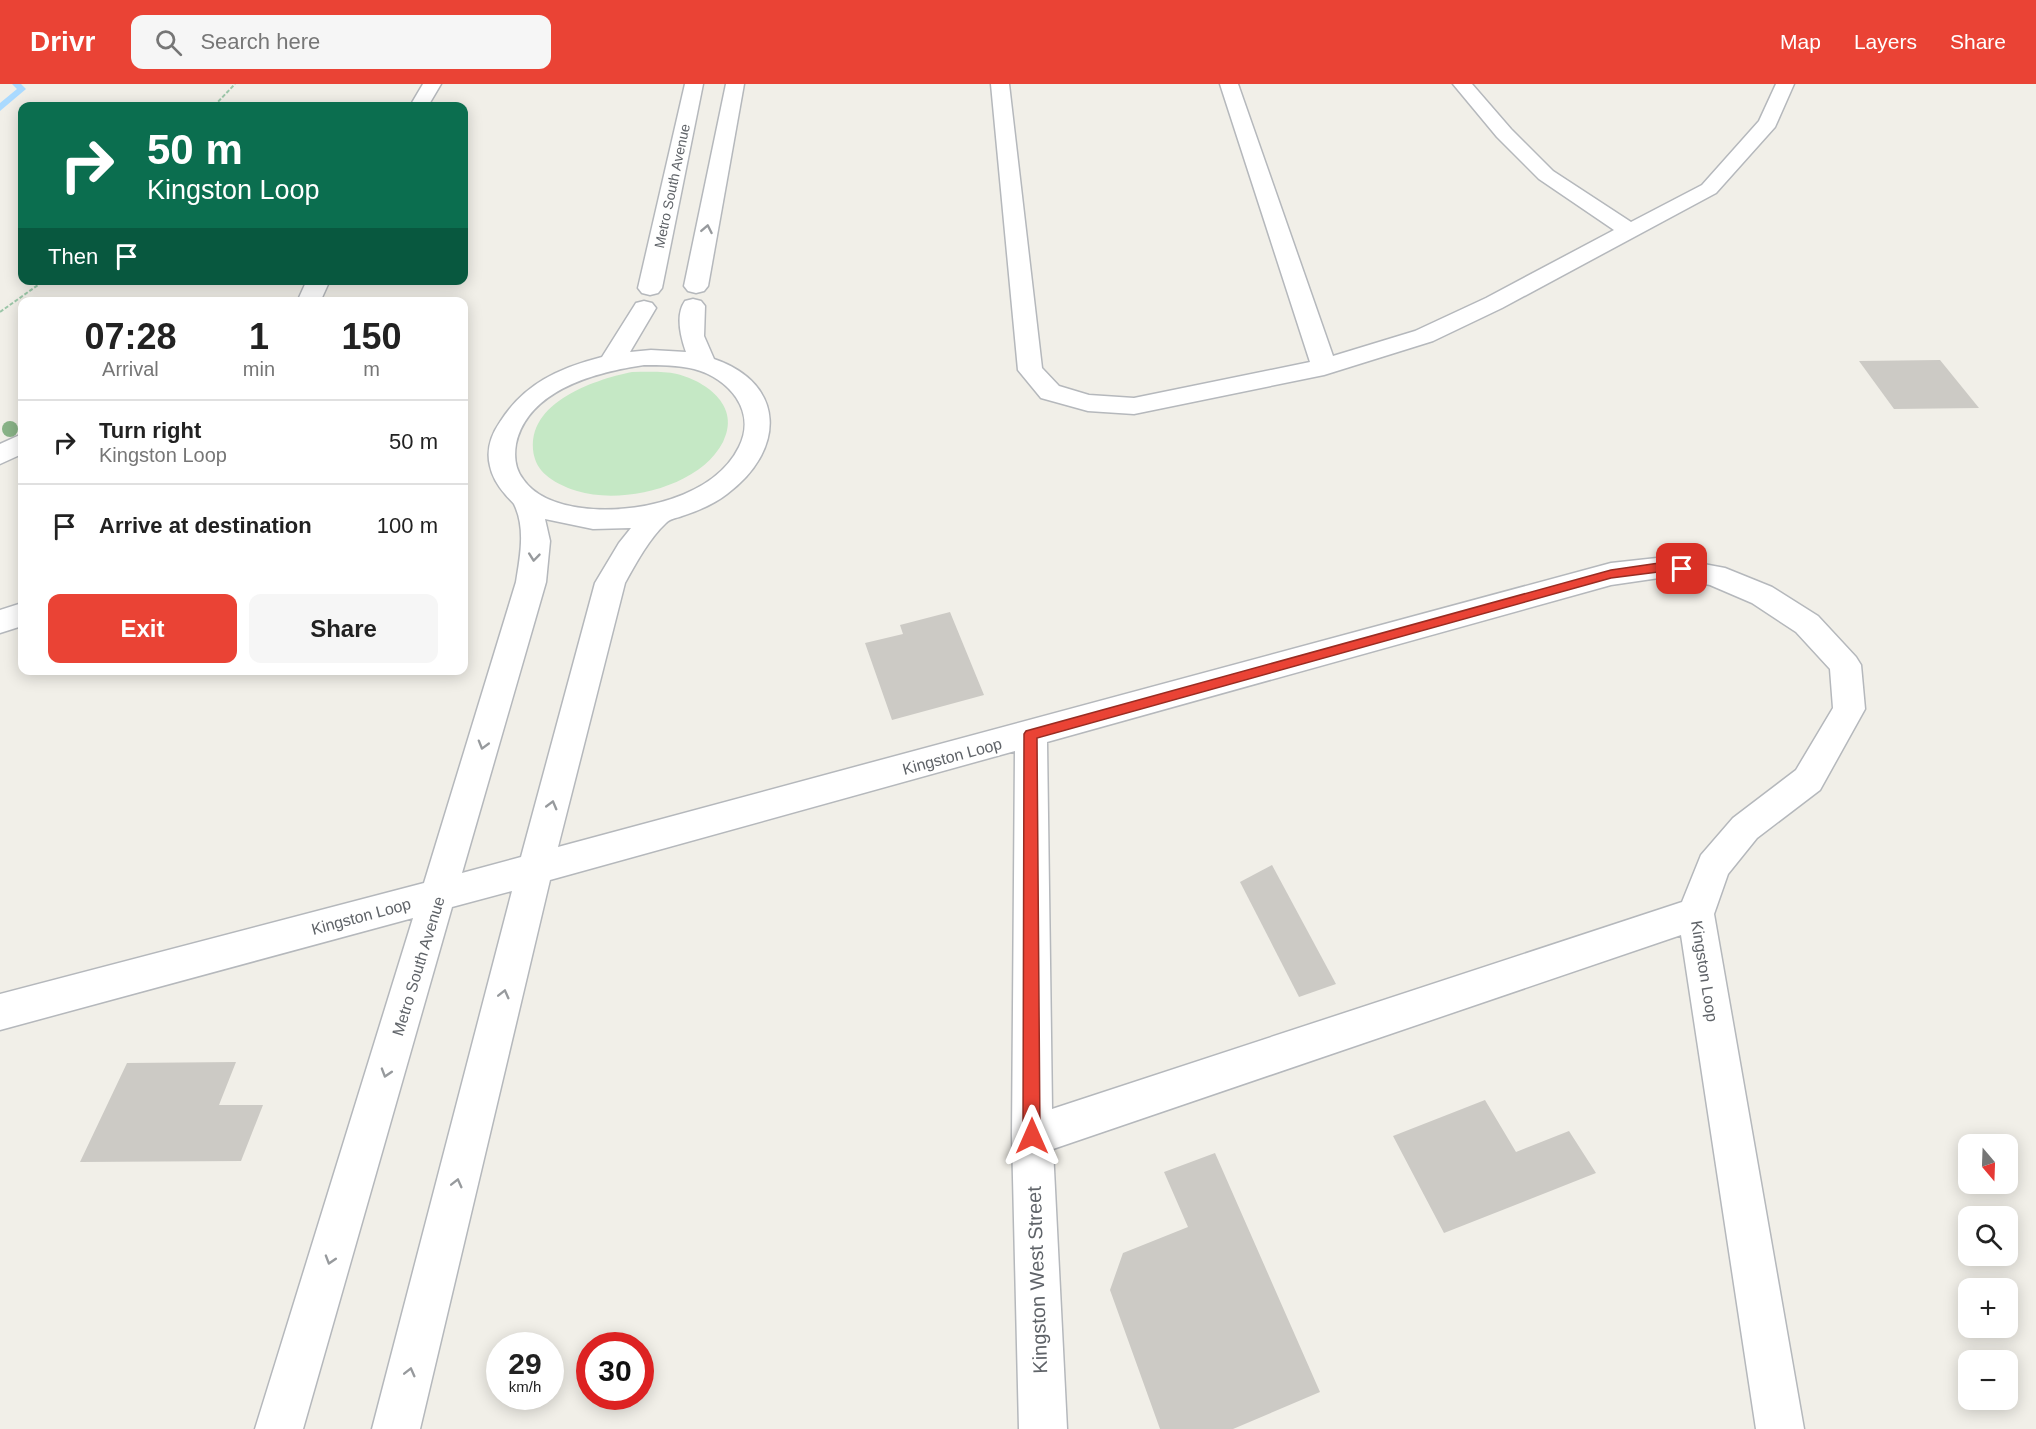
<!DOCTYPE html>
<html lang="en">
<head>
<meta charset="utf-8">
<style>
	:root { --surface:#fff; --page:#f6f6f6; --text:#222; --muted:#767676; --line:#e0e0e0; --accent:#ea4335 }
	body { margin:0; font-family:Helvetica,sans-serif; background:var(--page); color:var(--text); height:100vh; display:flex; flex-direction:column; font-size:22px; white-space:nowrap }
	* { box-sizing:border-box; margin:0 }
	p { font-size:20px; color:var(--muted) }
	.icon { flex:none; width:33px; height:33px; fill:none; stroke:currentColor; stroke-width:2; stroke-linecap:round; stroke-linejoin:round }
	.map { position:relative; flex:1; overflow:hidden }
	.side { position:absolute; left:18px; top:213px; width:450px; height:378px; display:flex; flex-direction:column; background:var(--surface); border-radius:12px; box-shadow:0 3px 15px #0003 }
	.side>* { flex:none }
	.top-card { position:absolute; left:18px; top:18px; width:450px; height:183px; border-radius:12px; box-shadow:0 3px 15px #0003; background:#0b6e4f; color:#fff; overflow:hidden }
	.needle { width:39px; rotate:161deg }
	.fabs { position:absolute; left:1958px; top:1050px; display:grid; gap:12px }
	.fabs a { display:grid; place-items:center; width:60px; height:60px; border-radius:12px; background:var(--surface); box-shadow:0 3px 15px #0003; font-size:30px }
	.speed { position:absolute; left:486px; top:1248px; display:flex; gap:12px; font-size:30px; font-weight:700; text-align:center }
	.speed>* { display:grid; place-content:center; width:78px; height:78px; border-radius:50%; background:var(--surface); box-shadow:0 3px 15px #0003; line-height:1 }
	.speed small { font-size:15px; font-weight:400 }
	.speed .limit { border:9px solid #d22; background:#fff; color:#111 }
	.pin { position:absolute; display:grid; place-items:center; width:51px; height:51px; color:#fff; margin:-26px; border-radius:12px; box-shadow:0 3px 9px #0006 }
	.me { position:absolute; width:66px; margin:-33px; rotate:0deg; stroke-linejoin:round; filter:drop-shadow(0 0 4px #0008) }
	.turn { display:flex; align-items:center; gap:21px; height:126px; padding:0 30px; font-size:27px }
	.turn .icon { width:78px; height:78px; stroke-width:2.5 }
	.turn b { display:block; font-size:42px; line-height:51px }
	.then { display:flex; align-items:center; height:57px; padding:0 30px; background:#0003; gap:12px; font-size:22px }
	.eta { display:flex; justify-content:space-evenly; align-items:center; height:102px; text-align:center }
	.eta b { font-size:36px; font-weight:600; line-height:42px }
	.cta { display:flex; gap:12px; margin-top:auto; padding:12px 30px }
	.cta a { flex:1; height:69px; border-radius:12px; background:var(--accent); color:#fff; font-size:24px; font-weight:600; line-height:69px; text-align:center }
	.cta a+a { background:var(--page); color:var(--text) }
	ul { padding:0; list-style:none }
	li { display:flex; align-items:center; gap:18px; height:84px; padding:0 30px; border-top:2px solid var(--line) }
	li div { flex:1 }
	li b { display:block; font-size:22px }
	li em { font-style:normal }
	header { display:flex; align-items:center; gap:36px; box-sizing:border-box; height:84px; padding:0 30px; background:var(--accent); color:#fff }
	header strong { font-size:28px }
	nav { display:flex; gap:33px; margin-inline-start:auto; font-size:21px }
	.search { width:420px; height:54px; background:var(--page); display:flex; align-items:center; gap:15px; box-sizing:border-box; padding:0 21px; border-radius:12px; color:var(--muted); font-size:22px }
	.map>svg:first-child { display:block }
</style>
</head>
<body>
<header>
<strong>Drivr</strong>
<div class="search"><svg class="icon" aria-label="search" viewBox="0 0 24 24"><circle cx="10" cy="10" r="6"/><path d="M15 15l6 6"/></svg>Search here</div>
<nav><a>Map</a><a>Layers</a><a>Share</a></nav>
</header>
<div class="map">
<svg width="2036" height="1345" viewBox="0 0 2036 1345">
	<rect width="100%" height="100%" fill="#f1efe8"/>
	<path fill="#c5e8c5" d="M632,288C647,288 663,287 677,290C708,298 741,323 723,358C700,403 622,421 577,407C561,402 540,392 535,375C520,321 592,296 632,288Z"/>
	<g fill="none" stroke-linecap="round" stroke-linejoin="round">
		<path fill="#aadaff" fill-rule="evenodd" d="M12,0H21L26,5L0,27V19L17,5Z"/>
	</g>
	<g fill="#cccac5">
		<path d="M1940,276L1979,324L1894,325L1859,277Z"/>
		<path d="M950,528L984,611L892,636L865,559L903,550L900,541Z"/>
		<path d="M1272,781L1336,900L1299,913L1240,798Z"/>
		<path d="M236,978L219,1021H263L241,1077L80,1078L127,979Z"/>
		<path d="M1485,1016L1516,1068L1569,1047L1596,1089L1444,1149L1393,1052Z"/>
		<path d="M1215,1069L1320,1308L1233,1345H1160L1110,1206L1123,1169L1188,1143L1164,1088Z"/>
	</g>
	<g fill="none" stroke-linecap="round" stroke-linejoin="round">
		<defs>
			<g id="minor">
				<path d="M423,0H441L428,22H410Z"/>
				<path d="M685,0H703L662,204L658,209L650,211L642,209L638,204Z"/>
				<path d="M726,0H744L708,202L704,207L696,209L688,207L684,202Z"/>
				<path d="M991,0H1009L1042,284L1059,302L1089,311L1134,314L1310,278L1220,0H1238L1333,272L1415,247L1486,214L1614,146L1539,95L1497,53L1453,0H1472L1511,45L1553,87L1631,138L1702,101L1759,37L1776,0H1794L1775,43L1716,109L1502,224L1433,257L1324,291L1134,330L1088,327L1041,314L1018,286Z"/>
				<path d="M307,196H330L320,218H297Z"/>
				<path d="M693,215L701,217L705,222L704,252L714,275C787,300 785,367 727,410C714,420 698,427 682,432C677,434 669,435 666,439C649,455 636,479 625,499L558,763L1611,479L1666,473L1725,484L1772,503L1818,532L1856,573L1861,581L1865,625L1820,706L1757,754L1728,790L1714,830L1804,1345H1756L1681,851L1053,1065L1067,1345H1019L1012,1052L1015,667L550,796L420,1345H372L512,807L452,823L303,1345H255L413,834L0,946V910L424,799L516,498C520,473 526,444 514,420C512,417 508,414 505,410C498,402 492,392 490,382C486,366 491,351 500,338C524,300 559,284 602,273L636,219L644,217L652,219L656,224L630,268L651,266L686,268C681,254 675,231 685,217ZM644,281C660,281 678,281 694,285C729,294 757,327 739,363C714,414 634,431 582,424C560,421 536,414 523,395C515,385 514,372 516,360C528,305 597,288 644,281ZM545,435L593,445L631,444L619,459L595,499L521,773L462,789L546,498L550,457ZM1666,493L1710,501L1752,519L1796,548L1830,585L1833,624L1796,686L1733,734L1701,771L1682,818L1052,1025L1047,658L1611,501Z"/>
				<path d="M22,350V370L0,380V360Z"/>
				<path d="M22,519V542L0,549V526Z"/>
			</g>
		</defs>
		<use href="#minor" stroke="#b5b8bc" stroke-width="3"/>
		<g stroke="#9cc7a9" stroke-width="2" stroke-dasharray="4 2" stroke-linecap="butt">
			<path d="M214,22L235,0"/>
			<path d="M0,228L45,196"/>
		</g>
		<use href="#minor" fill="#fff" fill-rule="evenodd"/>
	</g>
	<circle fill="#89b387" cx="10" cy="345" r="8"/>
	<defs><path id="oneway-chevron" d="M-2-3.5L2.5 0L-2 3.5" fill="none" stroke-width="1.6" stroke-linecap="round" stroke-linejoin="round" transform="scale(1.5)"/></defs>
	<g stroke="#979a9d">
		<use href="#oneway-chevron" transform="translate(707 145) rotate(-79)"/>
		<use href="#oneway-chevron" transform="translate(534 473) rotate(96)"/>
		<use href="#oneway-chevron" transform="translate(483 661) rotate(106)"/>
		<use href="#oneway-chevron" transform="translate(552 721) rotate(-75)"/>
		<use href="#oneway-chevron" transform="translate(504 910) rotate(-76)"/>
		<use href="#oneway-chevron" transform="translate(386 989) rotate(107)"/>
		<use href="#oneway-chevron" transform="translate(457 1099) rotate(-76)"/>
		<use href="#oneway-chevron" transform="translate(330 1176) rotate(107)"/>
		<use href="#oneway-chevron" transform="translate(410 1288) rotate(-76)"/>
	</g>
	<path fill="#ea4335" stroke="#982c22" stroke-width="1.5" d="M1666,478L1686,482L1688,485L1682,490L1666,487L1611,494L1037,654L1040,1052L1038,1058L1032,1060L1026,1058L1023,1052L1024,650L1026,647L1611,486Z"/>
	<g text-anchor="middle" stroke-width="5" stroke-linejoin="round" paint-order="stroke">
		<g font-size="14" fill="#5f6368" stroke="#fff">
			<text transform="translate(672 102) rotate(-78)" y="5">Metro South Avenue</text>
		</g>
		<g font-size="16" fill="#5f6368" stroke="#fff">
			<text transform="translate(952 672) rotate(-15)" y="6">Kingston Loop</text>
			<text transform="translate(361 832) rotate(-15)" y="6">Kingston Loop</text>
			<text transform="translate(418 882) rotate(-73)" y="6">Metro South Avenue</text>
			<text transform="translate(1705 887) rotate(81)" y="6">Kingston Loop</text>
		</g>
		<g font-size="20" fill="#5f6368" stroke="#fff">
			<text transform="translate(1037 1196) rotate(-92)" y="7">Kingston West Street</text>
		</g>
	</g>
</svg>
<div class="fabs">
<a><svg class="needle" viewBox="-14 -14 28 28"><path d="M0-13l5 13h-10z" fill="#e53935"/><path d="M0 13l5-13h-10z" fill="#767676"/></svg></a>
<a><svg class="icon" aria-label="search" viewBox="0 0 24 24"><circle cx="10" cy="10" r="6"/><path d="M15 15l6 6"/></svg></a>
<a>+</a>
<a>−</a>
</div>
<div class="speed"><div>29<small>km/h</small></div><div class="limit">30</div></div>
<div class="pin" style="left:1682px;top:485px;background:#d93025"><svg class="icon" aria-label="arrive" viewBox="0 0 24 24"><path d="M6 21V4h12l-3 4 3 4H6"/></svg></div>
<svg class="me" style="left:1032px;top:1052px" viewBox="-20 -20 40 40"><path d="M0-17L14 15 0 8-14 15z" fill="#ea4335" stroke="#fff" stroke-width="4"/></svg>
<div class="top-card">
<div class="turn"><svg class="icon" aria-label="right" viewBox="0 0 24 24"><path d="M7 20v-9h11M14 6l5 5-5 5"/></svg><div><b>50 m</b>Kingston Loop</div></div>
<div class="then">Then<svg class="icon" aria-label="arrive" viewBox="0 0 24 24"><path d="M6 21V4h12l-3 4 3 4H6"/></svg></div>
</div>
<section class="side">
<div class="eta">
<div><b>07:28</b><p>Arrival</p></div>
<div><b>1</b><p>min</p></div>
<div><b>150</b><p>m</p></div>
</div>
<ul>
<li><svg class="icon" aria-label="right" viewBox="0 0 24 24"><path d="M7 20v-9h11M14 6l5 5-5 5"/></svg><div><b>Turn right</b><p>Kingston Loop</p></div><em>50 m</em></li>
<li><svg class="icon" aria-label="arrive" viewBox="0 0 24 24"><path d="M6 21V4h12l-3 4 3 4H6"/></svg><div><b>Arrive at destination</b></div><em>100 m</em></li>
</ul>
<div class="cta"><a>Exit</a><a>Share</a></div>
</section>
</div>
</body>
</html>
